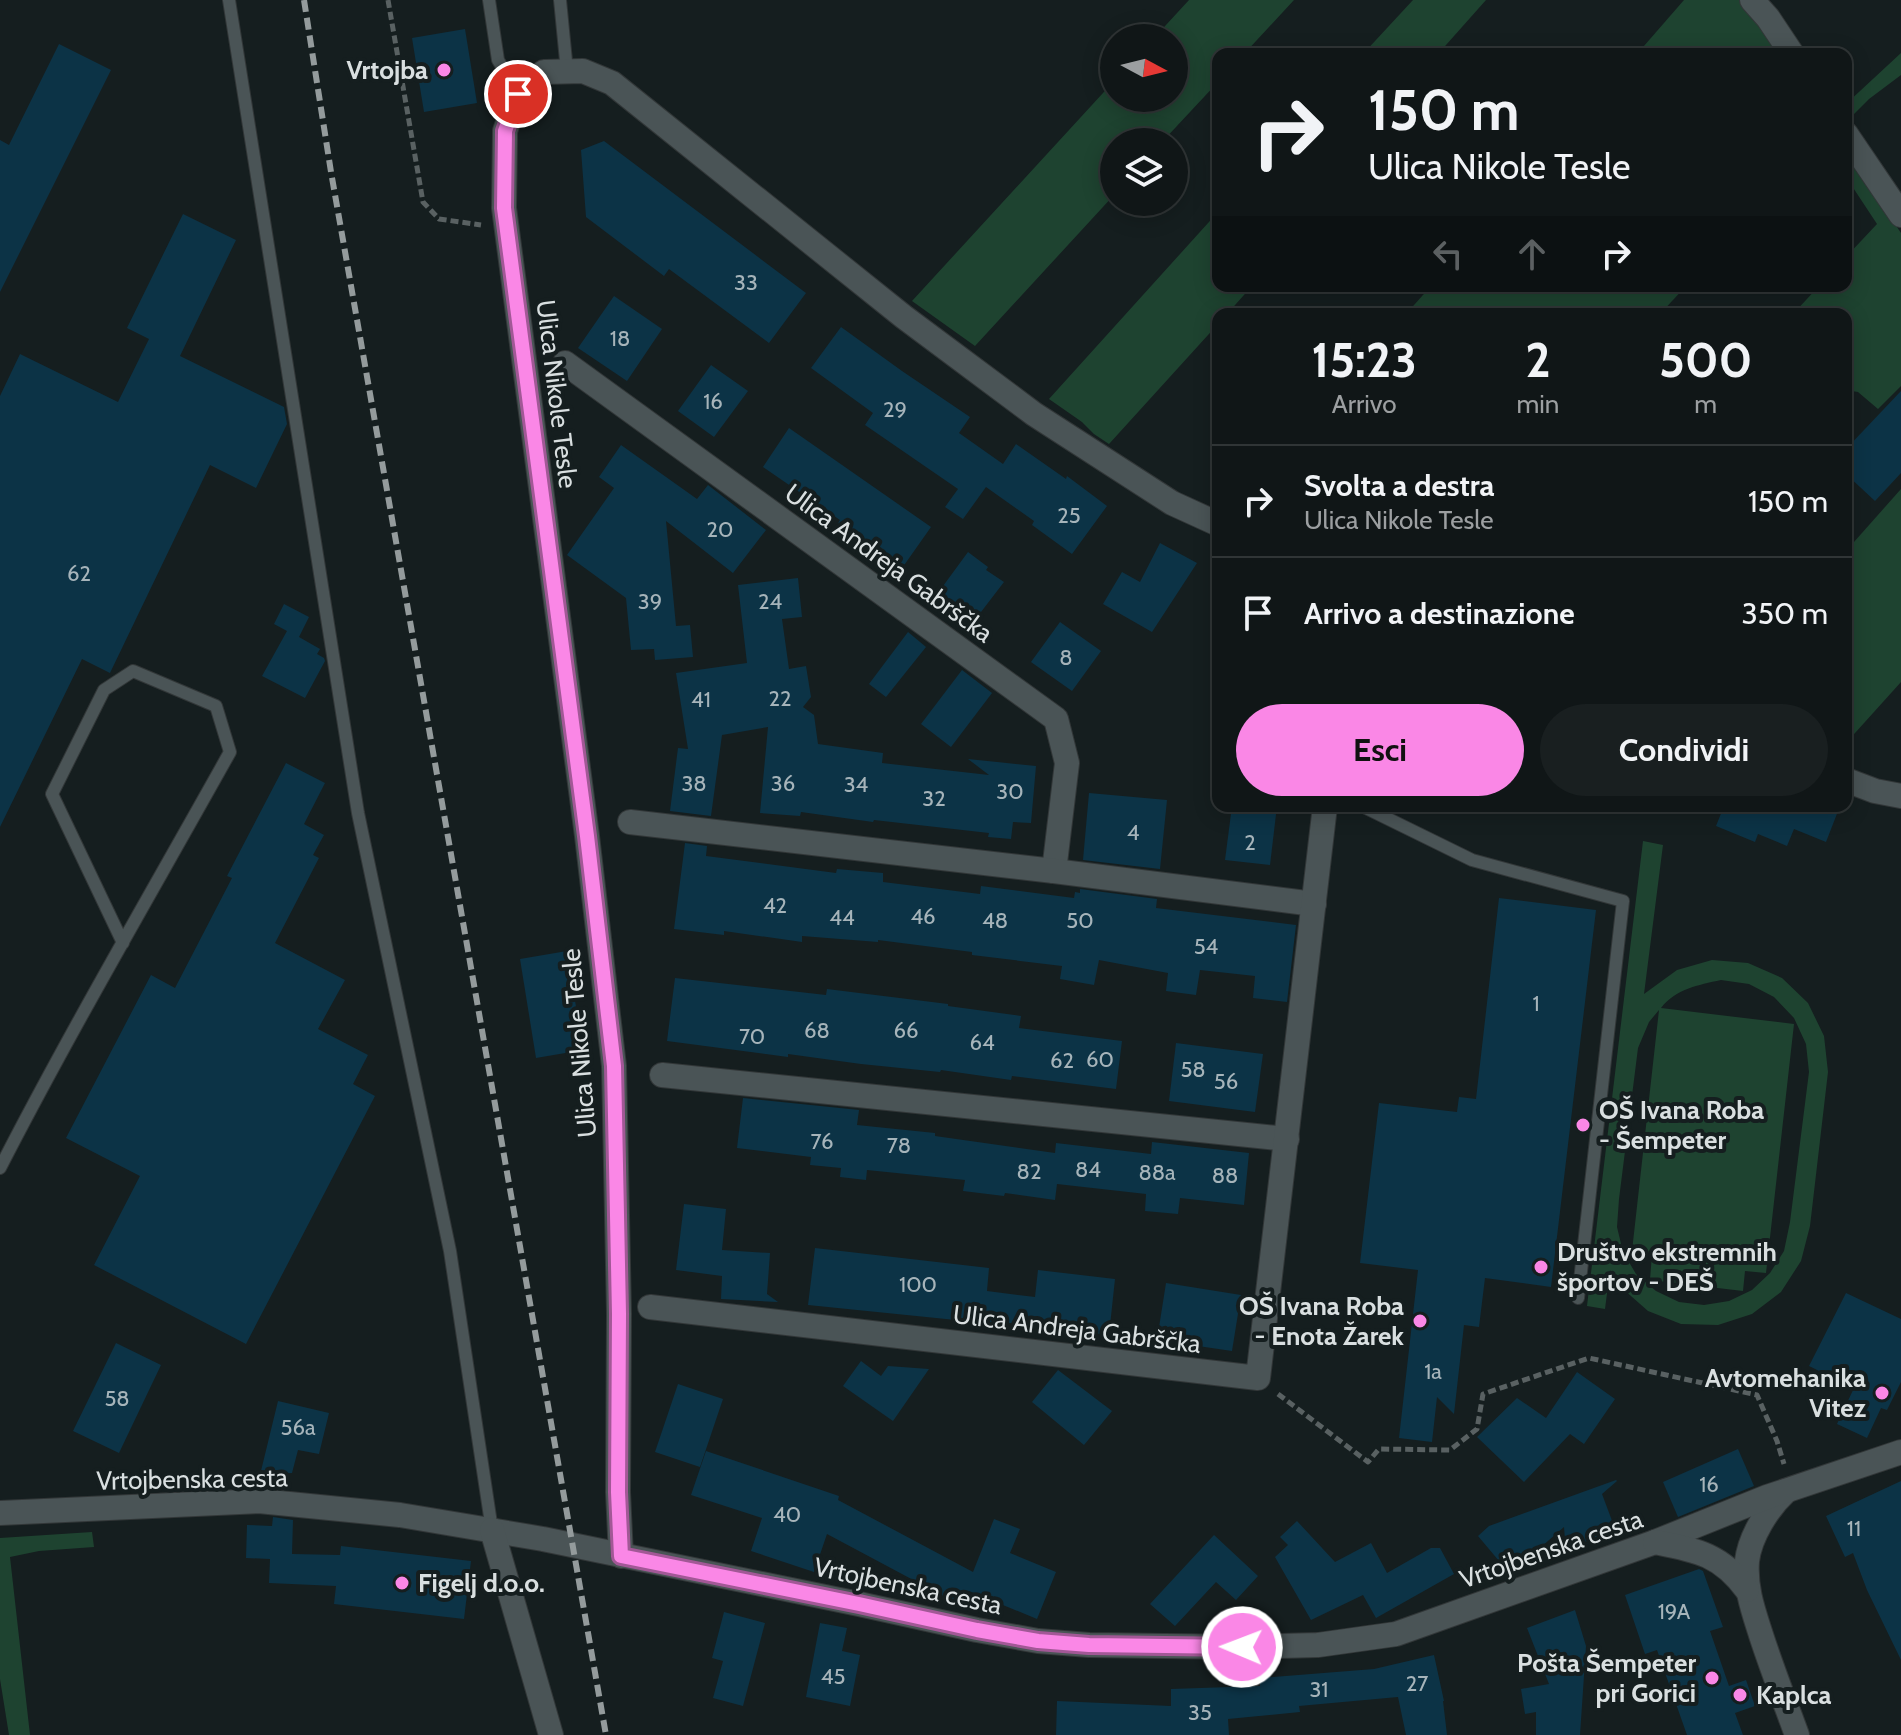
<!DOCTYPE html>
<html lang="it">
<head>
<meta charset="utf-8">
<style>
	:root { --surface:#101617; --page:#191f20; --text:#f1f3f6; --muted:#9c9fa1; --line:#303536; --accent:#fa87e6 }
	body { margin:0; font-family:Cabin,sans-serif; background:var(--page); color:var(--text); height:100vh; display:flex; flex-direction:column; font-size:30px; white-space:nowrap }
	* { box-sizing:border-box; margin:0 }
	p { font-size:26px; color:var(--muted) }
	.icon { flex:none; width:44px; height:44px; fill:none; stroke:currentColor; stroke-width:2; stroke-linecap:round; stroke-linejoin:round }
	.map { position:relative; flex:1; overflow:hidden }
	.drawer { position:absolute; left:1212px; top:308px; width:640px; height:504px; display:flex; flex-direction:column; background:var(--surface); border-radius:16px; box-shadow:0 4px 20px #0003,0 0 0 2px var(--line) }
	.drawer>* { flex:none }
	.guide { position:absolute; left:1212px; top:48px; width:640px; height:244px; border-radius:16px; box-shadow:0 4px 20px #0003,0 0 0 2px var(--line); background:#101617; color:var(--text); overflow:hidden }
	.needle { width:52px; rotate:97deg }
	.controls { position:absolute; left:1100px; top:24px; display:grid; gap:16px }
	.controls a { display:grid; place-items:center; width:88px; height:88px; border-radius:50%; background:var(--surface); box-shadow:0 4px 20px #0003,0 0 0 2px var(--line); font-size:40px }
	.pin { position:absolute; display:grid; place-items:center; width:68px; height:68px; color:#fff; margin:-34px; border:4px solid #fff; border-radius:50%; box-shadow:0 2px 8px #0007 }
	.me { position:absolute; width:88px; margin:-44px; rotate:271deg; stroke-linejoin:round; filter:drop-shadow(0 0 6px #0008) }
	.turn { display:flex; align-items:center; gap:28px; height:168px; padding:0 24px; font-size:36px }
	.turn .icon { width:104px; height:104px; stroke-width:2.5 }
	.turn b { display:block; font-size:56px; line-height:68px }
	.lanes { display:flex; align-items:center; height:76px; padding:0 24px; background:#0003; justify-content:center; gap:40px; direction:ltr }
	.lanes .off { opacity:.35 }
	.eta { display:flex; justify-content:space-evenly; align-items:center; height:136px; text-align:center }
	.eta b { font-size:48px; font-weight:700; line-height:56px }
	.action { display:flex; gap:16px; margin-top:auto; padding:16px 24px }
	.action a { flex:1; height:92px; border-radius:48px; background:var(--accent); color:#111; font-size:32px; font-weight:700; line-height:92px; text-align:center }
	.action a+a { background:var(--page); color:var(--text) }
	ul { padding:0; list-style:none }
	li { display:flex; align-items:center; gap:24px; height:112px; padding:0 24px; border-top:2px solid var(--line) }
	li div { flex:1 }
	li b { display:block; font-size:30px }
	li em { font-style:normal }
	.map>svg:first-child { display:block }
</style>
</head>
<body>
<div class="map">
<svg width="1901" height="1735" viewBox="0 0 1901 1735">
	<rect width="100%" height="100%" fill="#151e1f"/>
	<g fill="#1e4330" fill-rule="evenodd">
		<path d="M1189,0H1294L1244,54H1218V82L1162,142H1114V195L975,346L912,301L1114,81V98H1174V38H1154Z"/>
		<path d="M1413,0H1486L1438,54H1363Z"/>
		<path d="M1684,0H1747L1783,54H1637Z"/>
		<path d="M1901,53V75L1869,99L1854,114L1846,107V104Z"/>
		<path d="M1846,152L1901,233V386L1878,409L1858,392L1846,390V314H1793L1819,286H1846V257L1877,224L1846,177Z"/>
		<path d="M1218,212V286H1252L1227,314H1218V324L1109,444L1094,434L1082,422L1049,399Z"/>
		<path d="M1431,286H1686L1660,314H1406Z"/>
		<path d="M1901,489V682L1846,743V551Z"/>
		<path d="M1643,841L1663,845L1644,994L1677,970L1712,960L1748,963L1782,978L1808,1003L1824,1036L1828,1072L1810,1226L1801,1261L1781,1292L1752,1314L1718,1325L1681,1324L1648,1311L1623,1289L1610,1270L1605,1309L1587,1306ZM1721,980L1749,984L1774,997L1794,1018L1806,1044L1809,1072L1790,1222L1784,1251L1770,1273L1752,1290L1729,1301L1704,1305L1679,1302L1656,1291L1636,1274L1623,1252L1617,1227L1619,1199L1638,1048L1649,1022L1659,1010L1632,1251L1652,1254L1650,1280L1743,1291L1745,1271L1766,1273L1794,1024L1661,1008C1676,989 1698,985 1721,980Z"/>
		<path d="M92,1532L94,1547L39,1551L10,1557L30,1735H9L0,1679V1538Z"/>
	</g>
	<g fill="#0c3346">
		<path d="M465,29L477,103L424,112L412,38Z"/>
		<path d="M59,44L111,70L0,292V140L9,145Z"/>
		<path d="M604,141L806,293L769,343L669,269L664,276L586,217L581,150Z"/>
		<path d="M183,214L236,240L180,356L284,407L287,424L256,488L210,465L110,673L82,659L0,827V396L20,354L118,402L149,339L127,328Z"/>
		<path d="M614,296L662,329L627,381L578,348Z"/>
		<path d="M841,327L902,371L970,417L959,433L1003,464L1016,444L1066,479L1067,476L1107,506L1072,554L1032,525L1034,521L986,487L963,519L945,507L958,489L865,425L873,413L811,368Z"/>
		<path d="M711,365L748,391L714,437L678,411Z"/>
		<path d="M1901,391V473L1875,501L1846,474V449Z"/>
		<path d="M789,428L931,527L900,571L837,525L840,520L763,467Z"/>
		<path d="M621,445L697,499L708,485L766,530L733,573L666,521L676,626L690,625L693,657L655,660L654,649L631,650L626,598L567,555L614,488L599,477Z"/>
		<path d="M1160,543L1197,563L1152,632L1103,604L1122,572L1140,582Z"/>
		<path d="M968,552L988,567L986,570L1004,582L971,625L935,597Z"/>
		<path d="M798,578L802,617L782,619L789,669L806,666L811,697L803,707L814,715L818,744L883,753L882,763L989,775L968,759L1036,766L1031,823L1013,822L1011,839L988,837L989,833L874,820L873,822L801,812L800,816L760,813L768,727L722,735L711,816L670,811L678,748L688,749L676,673L747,663L738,585Z"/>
		<path d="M284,604L309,617L299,637L320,649L317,654L324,658L325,661L305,698L262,676L287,631L274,624Z"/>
		<path d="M1060,622L1101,651L1072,691L1031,662Z"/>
		<path d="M908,632L926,647L886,697L869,684Z"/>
		<path d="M962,670L992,693L951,747L921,724Z"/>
		<path d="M286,763L325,783L304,824L324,835L313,855L319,858L275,943L345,980L318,1029L368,1055L353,1084L375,1096L246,1344L94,1265L140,1176L66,1138L151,975L175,988L232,878L227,876Z"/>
		<path d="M1089,793L1167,800L1160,869L1083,860Z"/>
		<path d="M1232,806H1277L1270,865L1225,860Z"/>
		<path d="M1724,806H1840L1826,842L1794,829L1787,846L1758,834L1755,842L1716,826Z"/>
		<path d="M685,843L707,846L706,856L836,873L837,869L883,873V882L980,894L981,886L1074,898L1075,892L1080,893V889L1157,899L1156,908L1296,925L1287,1002L1253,998L1255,976L1200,970L1196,995L1166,991L1168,973L1099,960L1094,985L1060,979L1062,966L972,955V952L878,940V942L802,936V942L724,931V935L674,929Z"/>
		<path d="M1499,898L1596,910L1551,1287L1485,1278L1479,1327L1464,1325L1454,1414L1437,1397L1432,1442L1399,1438L1418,1270L1360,1263L1379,1103L1457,1112L1459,1097L1476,1099Z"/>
		<path d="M567,951L583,1050L536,1058L520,959Z"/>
		<path d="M675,978L826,995L827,989L948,1004V1006L1021,1016L1019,1028L1122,1041L1116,1089L1012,1076L1011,1080L941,1070L940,1072L861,1064L788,1054V1057L667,1041Z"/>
		<path d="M1176,1043L1263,1054L1255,1112L1169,1101Z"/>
		<path d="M743,1098L859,1110L857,1125L935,1133V1136L1055,1153L1056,1143L1151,1154L1152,1142L1249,1153L1244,1205L1180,1198L1178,1214L1145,1211L1146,1194L1057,1184L1055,1200L1005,1193L1004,1196L963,1191L965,1180L867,1170L866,1180L840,1177L841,1168L810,1165L811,1157L737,1148Z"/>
		<path d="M684,1204L726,1209L722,1250L770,1253L767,1294L778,1302L721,1299L722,1276L676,1270Z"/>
		<path d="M815,1248L989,1268L987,1291L1035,1297L1038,1270L1115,1279L1109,1335L1001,1322L1005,1325L808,1305Z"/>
		<path d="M1166,1283L1241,1295L1232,1351L1157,1340Z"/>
		<path d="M1846,1293L1901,1319V1382L1887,1410L1881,1408L1867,1438L1837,1424L1854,1388L1809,1366Z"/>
		<path d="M116,1343L161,1365L119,1453L73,1431Z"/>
		<path d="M861,1361L881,1376L888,1366L929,1369L893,1421L843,1386Z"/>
		<path d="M1058,1370L1112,1411L1084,1445L1032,1402Z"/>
		<path d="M1577,1372L1615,1399L1584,1444L1570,1434L1524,1482L1477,1437L1517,1398L1546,1418Z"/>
		<path d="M678,1384L723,1399L700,1467L655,1452Z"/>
		<path d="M278,1401L329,1413L319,1454L298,1450L292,1473L260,1475Z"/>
		<path d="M1738,1449L1754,1486L1678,1517L1663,1482Z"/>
		<path d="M706,1451L839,1496L838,1500L973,1572L994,1519L1020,1529L1010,1553L1056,1572L1037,1619L969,1591L962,1606L827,1534L814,1572L751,1551L762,1518L691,1495Z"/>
		<path d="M1616,1480L1617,1481L1602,1494L1617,1534L1566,1552L1564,1527L1510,1574L1478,1536L1489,1526Z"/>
		<path d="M1901,1481V1660L1867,1590L1853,1553L1845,1557L1826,1516Z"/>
		<path d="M273,1517L293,1520L292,1554L340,1555L341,1546L471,1561L464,1619L334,1604L336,1586L269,1583L270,1559L246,1558L247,1525L272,1526Z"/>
		<path d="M1297,1521L1335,1562L1371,1543L1387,1573L1431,1548H1440L1454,1574L1376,1618L1363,1595L1311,1620L1275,1557L1288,1545L1280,1537Z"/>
		<path d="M1214,1535L1258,1576L1236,1600L1216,1582L1175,1626L1150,1604Z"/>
		<path d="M1699,1569L1703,1571L1723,1627L1710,1631L1729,1686L1746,1680L1755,1706L1735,1713L1743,1735H1687L1657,1650L1645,1654L1625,1595Z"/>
		<path d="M1575,1610L1586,1646L1580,1735H1536V1712L1525,1714L1521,1689L1549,1684L1527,1628Z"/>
		<path d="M724,1612L765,1623L743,1706L713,1698L723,1661L712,1658Z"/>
		<path d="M820,1623L847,1628L842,1651L860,1655L850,1706L806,1697Z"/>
		<path d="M1434,1655L1444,1701H1443L1447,1735H1406L1398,1697L1299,1706L1300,1712L1228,1719L1229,1735H1056L1057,1701L1171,1706V1689L1260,1686V1678L1374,1669Z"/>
	</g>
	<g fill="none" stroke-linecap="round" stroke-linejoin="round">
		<defs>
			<g id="lane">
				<path d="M229,0L358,813L450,1251L492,1530"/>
				<path d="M489,0L498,60L518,94"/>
				<path d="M560,0L567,71"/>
				<path d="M1362,806L1472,860L1623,901L1578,1298"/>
				<path d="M0,1168C72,1028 153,890 230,752L216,706L133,671L104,690L52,794L123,943"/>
			</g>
			<g id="street">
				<path d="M1752,0L1768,18L1792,54"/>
				<path d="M1846,134L1901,215"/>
				<path d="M565,363L1056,719L1067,763L1054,871"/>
				<path d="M1846,780L1875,791L1901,796"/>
				<path d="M630,822L1054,871L1314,904"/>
				<path d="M662,1075L1287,1139"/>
				<path d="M650,1307L1258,1378L1325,806"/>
				<path d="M1786,1491C1768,1508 1750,1536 1747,1561C1745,1588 1753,1610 1761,1635C1772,1669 1785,1702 1797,1735"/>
				<path d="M0,1513L259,1501L400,1515L543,1539L859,1604L977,1630L1038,1641L1089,1645L1242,1647L1318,1645L1396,1634L1655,1542L1767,1497L1901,1452"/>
				<path d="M492,1530L551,1735"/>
				<path d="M1655,1542C1696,1550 1721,1554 1747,1590"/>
				<path d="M621,1556L618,1492L619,1314L614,1066L587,836L504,208L505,131L518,94L544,72L583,71L612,83L904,317L1034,414L1172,503L1218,524"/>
			</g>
		</defs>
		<use href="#lane" stroke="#323738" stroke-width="14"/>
		<use href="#street" stroke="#323738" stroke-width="26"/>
		<g stroke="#596162" stroke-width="5" stroke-dasharray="8 4" stroke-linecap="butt">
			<path d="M388,0L423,202L439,219L481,225"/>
			<path d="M1278,1394L1368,1462L1379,1449L1450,1450L1477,1429L1483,1394L1589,1358L1757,1395L1777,1441L1784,1464"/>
		</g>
		<use href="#lane" stroke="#4a5456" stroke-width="12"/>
		<use href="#street" stroke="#4a5456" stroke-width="24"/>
		<path stroke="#949b9c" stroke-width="6" stroke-dasharray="12 6" stroke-linecap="butt" d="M304,0L331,172L606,1735"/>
	</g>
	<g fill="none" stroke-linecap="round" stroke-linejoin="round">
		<defs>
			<path id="route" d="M518,94L505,131L504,208L587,836L614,1066L619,1314L618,1492L621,1556L859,1604L977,1630L1038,1641L1089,1645L1242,1647"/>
		</defs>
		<use href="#route" stroke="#a25896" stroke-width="20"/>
		<use href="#route" stroke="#fa87e6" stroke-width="14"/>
	</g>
	<g fill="#fa87e6" stroke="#151e1f" stroke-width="3">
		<circle cx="444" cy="70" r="8"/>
		<circle cx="1583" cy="1125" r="8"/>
		<circle cx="1541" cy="1267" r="8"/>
		<circle cx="1420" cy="1321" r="8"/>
		<circle cx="1882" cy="1393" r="8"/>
		<circle cx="402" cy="1583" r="8"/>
		<circle cx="1712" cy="1678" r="8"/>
		<circle cx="1740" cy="1695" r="8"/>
	</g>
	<g text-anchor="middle" stroke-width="8" stroke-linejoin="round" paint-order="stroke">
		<g font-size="22" fill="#a6b4ba">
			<text x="746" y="290">33</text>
			<text x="620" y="346">18</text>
			<text x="713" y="409">16</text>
			<text x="895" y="417">29</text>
			<text x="1069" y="523">25</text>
			<text x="720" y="537">20</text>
			<text x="79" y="581">62</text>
			<text x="650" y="609">39</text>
			<text x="770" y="609">24</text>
			<text x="1066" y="665">8</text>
			<text x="780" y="706">22</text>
			<text x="701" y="707">41</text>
			<text x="694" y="791">38</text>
			<text x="783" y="791">36</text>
			<text x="856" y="792">34</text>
			<text x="1010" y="799">30</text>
			<text x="934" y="806">32</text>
			<text x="1133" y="840">4</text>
			<text x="1250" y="850">2</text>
			<text x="775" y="913">42</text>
			<text x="923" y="924">46</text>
			<text x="842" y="925">44</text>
			<text x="995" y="928">48</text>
			<text x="1080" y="928">50</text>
			<text x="1206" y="954">54</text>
			<text x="1536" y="1011">1</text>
			<text x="817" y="1038">68</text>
			<text x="906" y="1038">66</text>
			<text x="752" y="1044">70</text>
			<text x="982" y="1050">64</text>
			<text x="1100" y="1067">60</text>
			<text x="1062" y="1068">62</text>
			<text x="1193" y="1077">58</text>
			<text x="1226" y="1089">56</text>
			<text x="822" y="1149">76</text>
			<text x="899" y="1153">78</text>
			<text x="1088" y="1177">84</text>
			<text x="1029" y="1179">82</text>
			<text x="1157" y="1180">88a</text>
			<text x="1225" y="1183">88</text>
			<text x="918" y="1292">100</text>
			<text x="1433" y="1379">1a</text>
			<text x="117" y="1406">58</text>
			<text x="298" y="1435">56a</text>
			<text x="1709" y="1492">16</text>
			<text x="787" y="1522">40</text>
			<text x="1854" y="1536">11</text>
			<text x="1674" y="1619">19A</text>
			<text x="833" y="1684">45</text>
			<text x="1417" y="1691">27</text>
			<text x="1319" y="1697">31</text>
			<text x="1200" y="1720">35</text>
		</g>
		<g font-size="26" font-weight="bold" fill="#d9dfe0" stroke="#151e1f" text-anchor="end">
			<text x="428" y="79">Vrtojba</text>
			<text x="1599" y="1119" text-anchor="start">OŠ Ivana Roba<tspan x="1599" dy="30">- Šempeter</tspan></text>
			<text x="1557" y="1261" text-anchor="start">Društvo ekstremnih<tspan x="1557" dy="30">športov - DEŠ</tspan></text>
			<text x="1404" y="1315">OŠ Ivana Roba<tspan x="1404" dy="30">- Enota Žarek</tspan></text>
			<text x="1866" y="1387">Avtomehanika<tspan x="1866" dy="30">Vitez</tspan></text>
			<text x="418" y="1592" text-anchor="start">Figelj d.o.o.</text>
			<text x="1696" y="1672">Pošta Šempeter<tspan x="1696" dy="30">pri Gorici</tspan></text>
			<text x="1756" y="1704" text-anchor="start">Kaplca</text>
		</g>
		<g font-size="26" fill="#d9dfe0" stroke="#151e1f">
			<text transform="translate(557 394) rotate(83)" y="9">Ulica Nikole Tesle</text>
			<text transform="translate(889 563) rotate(36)" y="9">Ulica Andreja Gabrščka</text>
			<text transform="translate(579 1043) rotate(-95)" y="9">Ulica Nikole Tesle</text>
			<text transform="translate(1077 1329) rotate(7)" y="9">Ulica Andreja Gabrščka</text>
			<text transform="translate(192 1479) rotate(-1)" y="9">Vrtojbenska cesta</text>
			<text transform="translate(1551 1549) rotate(-19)" y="9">Vrtojbenska cesta</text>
			<text transform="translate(908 1586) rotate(12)" y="9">Vrtojbenska cesta</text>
		</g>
	</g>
</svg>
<div class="controls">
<a><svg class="needle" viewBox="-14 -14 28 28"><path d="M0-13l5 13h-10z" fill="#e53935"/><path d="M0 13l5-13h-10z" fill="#9c9fa1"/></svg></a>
<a><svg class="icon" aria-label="layers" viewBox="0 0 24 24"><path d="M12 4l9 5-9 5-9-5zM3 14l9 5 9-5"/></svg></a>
</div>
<div class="pin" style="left:518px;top:94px;background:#d93025"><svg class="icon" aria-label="arrive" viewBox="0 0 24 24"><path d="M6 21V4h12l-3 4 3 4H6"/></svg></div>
<svg class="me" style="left:1242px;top:1647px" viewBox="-20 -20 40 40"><circle r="17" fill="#fa87e6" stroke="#fff" stroke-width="3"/><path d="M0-11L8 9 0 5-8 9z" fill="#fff"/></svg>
<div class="guide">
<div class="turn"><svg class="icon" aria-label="right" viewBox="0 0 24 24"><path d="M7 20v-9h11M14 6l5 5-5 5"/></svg><div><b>150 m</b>Ulica Nikole Tesle</div></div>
<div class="lanes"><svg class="icon off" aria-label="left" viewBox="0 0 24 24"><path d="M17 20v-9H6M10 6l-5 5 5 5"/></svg><svg class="icon off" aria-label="ahead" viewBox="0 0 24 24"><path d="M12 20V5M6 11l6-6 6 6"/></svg><svg class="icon" aria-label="right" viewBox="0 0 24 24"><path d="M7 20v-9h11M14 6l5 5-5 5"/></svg></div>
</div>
<section class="drawer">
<div class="eta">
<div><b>15:23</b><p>Arrivo</p></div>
<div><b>2</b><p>min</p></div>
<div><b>500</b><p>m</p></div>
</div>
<ul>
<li><svg class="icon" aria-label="right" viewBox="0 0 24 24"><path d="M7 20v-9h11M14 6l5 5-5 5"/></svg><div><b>Svolta a destra</b><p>Ulica Nikole Tesle</p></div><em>150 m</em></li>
<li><svg class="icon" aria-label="arrive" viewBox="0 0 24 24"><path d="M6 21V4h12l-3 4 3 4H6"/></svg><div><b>Arrivo a destinazione</b></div><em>350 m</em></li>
</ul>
<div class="action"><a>Esci</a><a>Condividi</a></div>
</section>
</div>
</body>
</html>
